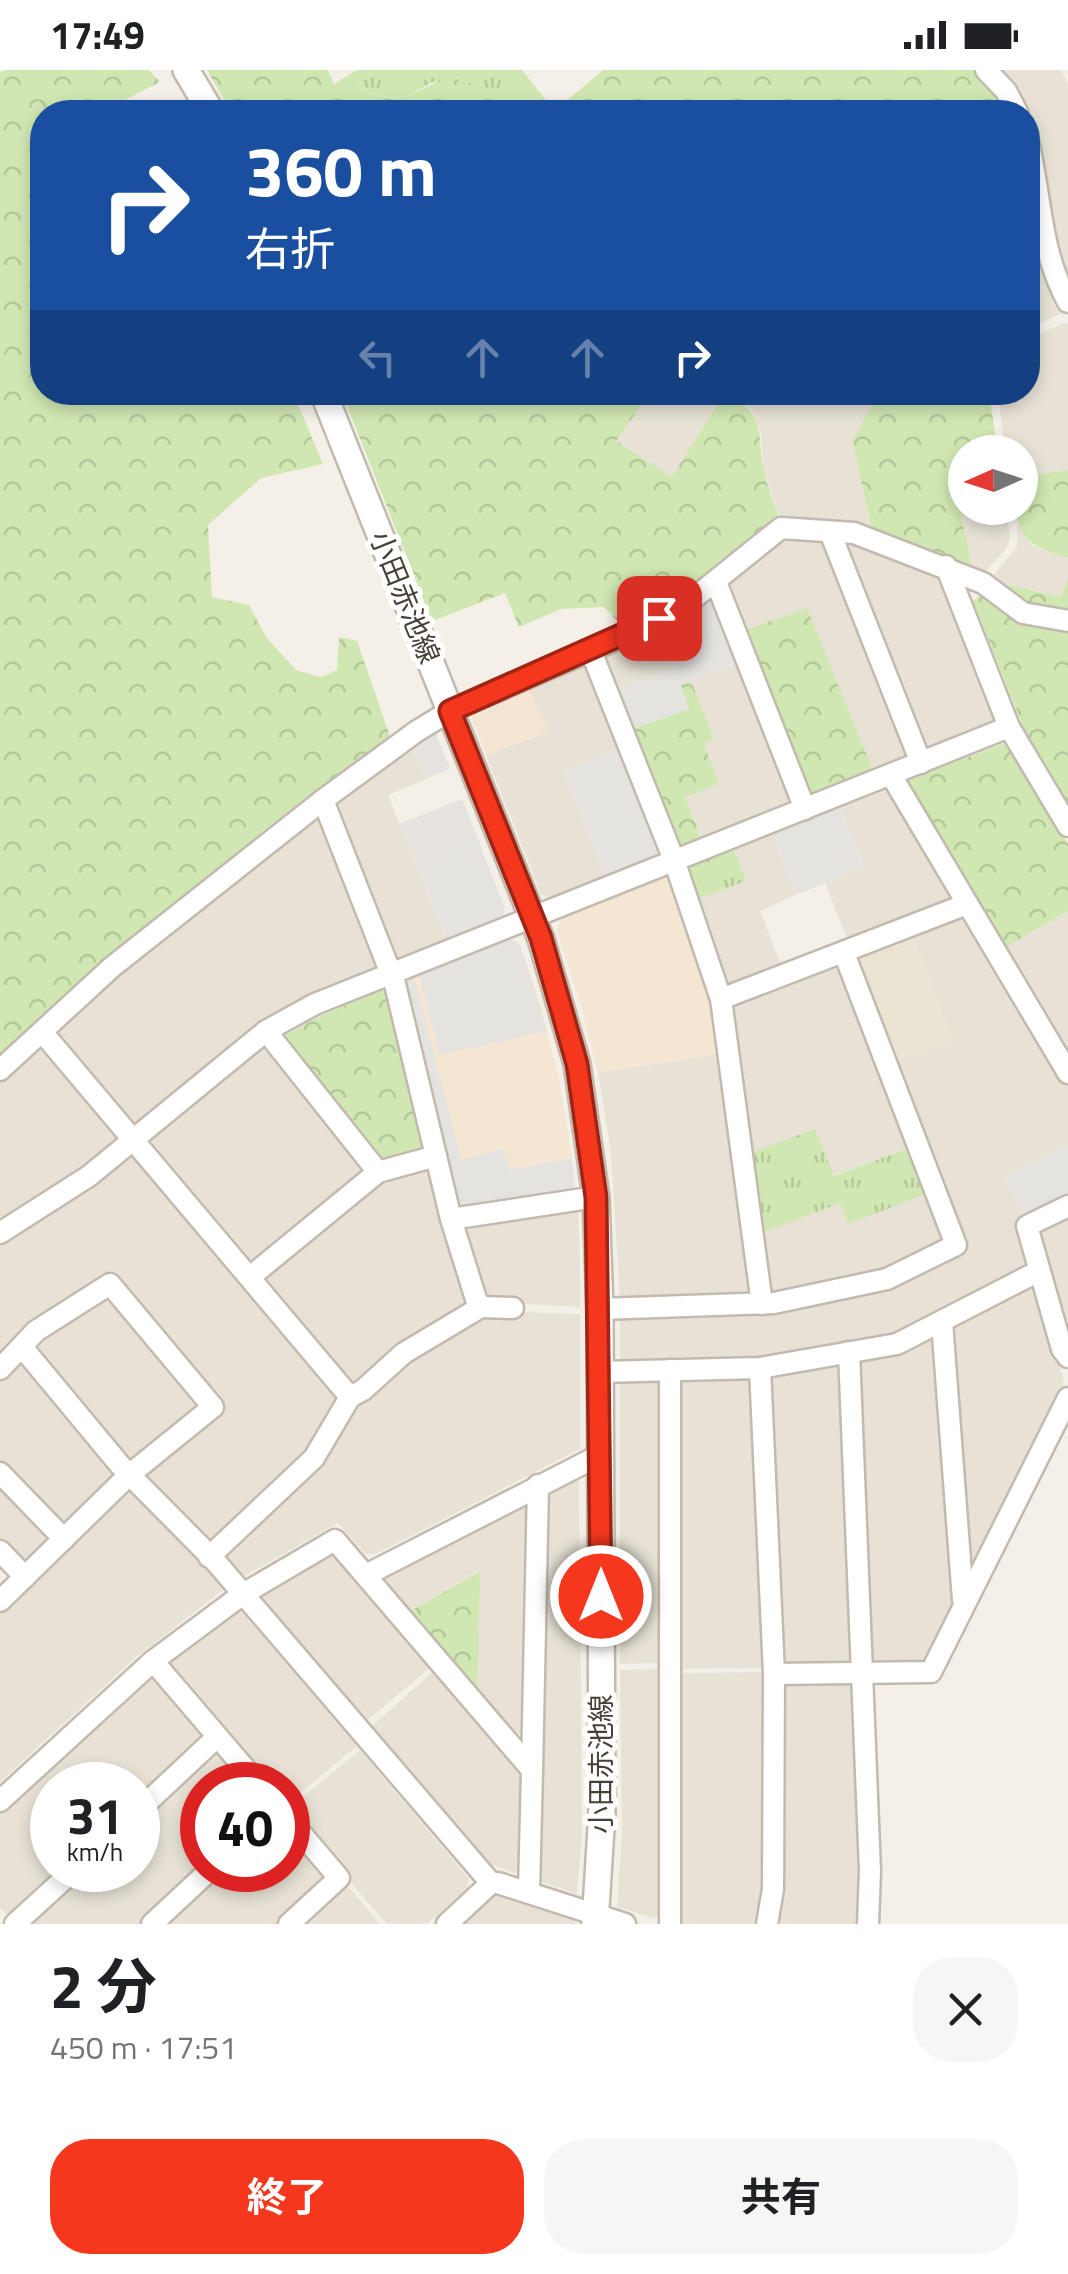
<!DOCTYPE html>
<html lang="ja">
<head>
<meta charset="utf-8">
<style>
	:root { --surface:#fff; --page:#f6f6f6; --text:#202124; --muted:#757577; --accent:#f5371e }
	body { margin:0; font-family:"Titillium Web","Noto Sans JP",sans-serif; background:var(--page); color:var(--text); height:100vh; display:flex; flex-direction:column; font-size:38px; white-space:nowrap }
	* { box-sizing:border-box; margin:0 }
	p { font-size:32px; color:var(--muted) }
	.icon { flex:none; width:55px; height:55px; fill:none; stroke:currentColor; stroke-width:2; stroke-linecap:round; stroke-linejoin:round }
	.map { position:relative; height:1854px; overflow:hidden }
	.details { display:flex; flex-direction:column; background:var(--surface); flex:1 }
	.details>* { flex:none }
	.top-card { position:absolute; left:30px; top:30px; width:1010px; height:305px; border-radius:40px; box-shadow:0 5px 15px #0003; background:#1a4fa0; color:#fff; overflow:hidden }
	.needle { width:65px; rotate:267deg }
	.controls { position:absolute; left:948px; top:365px; display:grid; gap:20px }
	.controls a { display:grid; place-items:center; width:90px; height:90px; border-radius:50%; background:var(--surface); box-shadow:0 5px 15px #0003; font-size:50px }
	.speed { position:absolute; left:30px; top:1692px; display:flex; gap:20px; font-size:50px; font-weight:700; text-align:center }
	.speed>* { display:grid; place-content:center; width:130px; height:130px; border-radius:50%; background:var(--surface); box-shadow:0 5px 15px #0003; line-height:1 }
	.speed small { font-size:25px; font-weight:400 }
	.speed .limit { border:15px solid #d22; background:#fff; color:#111 }
	.pin { position:absolute; display:grid; place-items:center; width:85px; height:85px; color:#fff; margin:-42px; border-radius:20px; box-shadow:0 5px 15px #0006 }
	.me { position:absolute; width:110px; margin:-55px; rotate:0deg; stroke-linejoin:round; filter:drop-shadow(0 0 8px #0008) }
	.turn { display:flex; align-items:center; gap:35px; height:210px; padding:0 50px; font-size:45px }
	.turn .icon { width:130px; height:130px; stroke-width:2.5 }
	.turn b { display:block; font-size:70px; line-height:85px }
	.lanes { display:flex; align-items:center; height:95px; padding:0 50px; background:#0003; justify-content:center; gap:50px; direction:ltr }
	.lanes .off { opacity:.35 }
	.round { display:grid; place-items:center; flex:none; width:105px; height:105px; border-radius:40px; background:var(--page) }
	.headline { display:flex; align-items:center; justify-content:space-between; height:170px; padding:0 50px }
	h1 { font-size:60px; font-weight:700; line-height:75px }
	.primary-button { display:flex; gap:20px; margin-top:auto; padding:20px 50px }
	.primary-button a { flex:1; height:115px; border-radius:40px; background:var(--accent); color:#fff; font-size:40px; font-weight:700; line-height:115px; text-align:center }
	.primary-button a+a { background:var(--page); color:var(--text) }
	.status { display:flex; justify-content:space-between; align-items:center; height:70px; padding:0 50px; background:var(--surface); direction:ltr }
	.status svg { height:28px; fill:currentColor }
	.map>svg:first-child { display:block }
</style>
</head>
<body>
<div class="status"><b>17:49</b><svg viewBox="0 0 49 12"><path d="M0 12V9h3v3zM5 12V6h3v6zM10 12V3h3v9zM15 12V0h3v12zM26 1h20v11H26zM47 4h2v5h-2z"/></svg></div>
<div class="map">
<svg width="1068" height="1854" viewBox="0 0 1068 1854">
	<defs>
		<pattern id="grass-tufts" width="24" height="20" patternUnits="userSpaceOnUse" patternTransform="scale(2.5)"><rect width="24" height="20" fill="#d1e7b2"/><path d="M3 7l-1-3M5 7V3M7 7l1-3M15 17l-1-3M17 17v-4M19 17l1-3" fill="none" stroke="#b5c79a"/></pattern>
		<pattern id="forest-crowns" width="20" height="18" patternUnits="userSpaceOnUse" patternTransform="scale(2.5)"><rect width="20" height="18" fill="#d1e7b2"/><path d="M2 6a3 3 0 1 1 6 0M12 15a3 3 0 1 1 6 0" fill="none" stroke="#b5c79a"/></pattern>
	</defs>
	<rect width="100%" height="100%" fill="#f4f0e8"/>
	<g fill="#e8e2d6">
		<path d="M996,0H1061L1068,14V216L1060,201L1028,42H1023Z"/>
		<path d="M1036,164L1064,235L1062,243L1028,258V167Z"/>
		<path d="M1064,253L1068,254V400L1020,407V382H1005L998,323L1028,322V269Z"/>
		<path d="M650,323H725L673,408L616,371Z"/>
		<path d="M732,323H871L872,336L852,370L873,463L780,452L763,397L761,363L753,341Z"/>
		<path d="M990,438H1006L1010,469L1006,479L984,503L972,497L961,443Z"/>
		<path d="M1017,454L1033,476L1068,488V506L1061,527L993,511V506L1017,477Z"/>
		<path d="M783,464L825,471L910,682L905,693L875,705L742,561L726,517L727,510Z"/>
		<path d="M847,469L939,499L997,646L992,659L934,681L921,677L841,477Z"/>
		<path d="M656,557L673,599L614,623L601,591L604,582Z"/>
		<path d="M580,592L590,595L623,680L564,702L607,810L554,831L541,824L486,685L547,662L527,614Z"/>
		<path d="M740,592L794,730L791,738L703,773L685,727L718,714L703,674L714,669L691,611Z"/>
		<path d="M411,674L426,709L388,725L448,874L405,891L389,885L333,729Z"/>
		<path d="M883,721L893,724L954,824L951,833L849,873L825,813L864,797L840,738Z"/>
		<path d="M311,747L328,753L382,894L378,902L141,1053H129L56,971L55,960L117,901Z"/>
		<path d="M773,764L796,825L760,841L783,900L732,921L723,917L694,830L745,811L734,780Z"/>
		<path d="M1068,841V992L1001,880Z"/>
		<path d="M960,844L967,846L1068,1015V1074L1005,1107L1027,1150L1030,1194L1025,1201L896,1268L759,1292L620,1293V1246L768,1241L963,1179L891,993L912,862Z"/>
		<path d="M834,893L843,897L911,1077L833,1106L748,1084L729,941L736,932Z"/>
		<path d="M37,977H49L120,1061V1072L0,1154V1007Z"/>
		<path d="M262,980L271,981L366,1098V1106L254,1196L247,1194L152,1078V1069Z"/>
		<path d="M723,983L754,1223L749,1229L620,1231L611,1083L598,1003Z"/>
		<path d="M132,1086H142L338,1323L340,1333L308,1385L213,1474H203L143,1409L142,1402L221,1337L112,1206L0,1289V1177L94,1116Z"/>
		<path d="M430,1095L469,1239L359,1315H347L263,1213V1205L381,1109Z"/>
		<path d="M929,1123L945,1166L942,1176L886,1203L774,1227L767,1220L759,1164L840,1132L848,1153Z"/>
		<path d="M574,1137L578,1142L580,1187V1237L488,1232L480,1222L464,1158L469,1153Z"/>
		<path d="M1068,1141V1277L1037,1156Z"/>
		<path d="M1029,1213L1035,1216L1064,1312L1062,1320L979,1489H965L952,1253Z"/>
		<path d="M104,1225L113,1227L200,1331L198,1342L134,1393L125,1392L36,1284L35,1273Z"/>
		<path d="M491,1241L580,1244V1379L376,1484H365L338,1453L241,1508L222,1486L350,1340L384,1306Z"/>
		<path d="M929,1264L937,1269L956,1537L927,1593L874,1596L867,1589L856,1292Z"/>
		<path d="M839,1290L844,1295L855,1589L848,1597L787,1598L780,1590L767,1309L773,1302Z"/>
		<path d="M17,1291L26,1292L116,1401L117,1410L70,1454H60L0,1394V1308Z"/>
		<path d="M747,1304L755,1308L766,1598L677,1599L675,1319L684,1306Z"/>
		<path d="M655,1306L662,1317L663,1593L620,1594V1309Z"/>
		<path d="M579,1402L582,1765L577,1824L542,1812L537,1806L545,1424Z"/>
		<path d="M0,1412L51,1463V1474L29,1494L19,1492L0,1472Z"/>
		<path d="M124,1420H136L206,1496L223,1520L135,1588L0,1712V1538Z"/>
		<path d="M520,1432L533,1439L526,1662L513,1667L477,1625L478,1501L407,1543L382,1514L383,1503Z"/>
		<path d="M327,1483L342,1486L432,1596L366,1651L259,1531L260,1521Z"/>
		<path d="M231,1540H240L357,1676L288,1733V1715H267L165,1596L166,1587Z"/>
		<path d="M436,1599L526,1705L523,1802L514,1803L485,1792L370,1658Z"/>
		<path d="M663,1599V1842L653,1848L617,1837L622,1762L620,1600Z"/>
		<path d="M767,1602V1815L760,1854H679L676,1603Z"/>
		<path d="M145,1605H155L204,1661V1672L138,1733V1715H52V1800H65L16,1845L6,1844L0,1838V1739Z"/>
		<path d="M849,1609L855,1617L862,1854H774L779,1617L786,1610Z"/>
		<path d="M360,1680L469,1809L467,1818L427,1854H387L289,1742V1738Z"/>
		<path d="M211,1681H221L251,1715H202V1800L143,1854H25L83,1800H138V1749Z"/>
		<path d="M288,1759L326,1803L325,1813L280,1854H161L219,1800H288Z"/>
		<path d="M346,1814L380,1854H299Z"/>
		<path d="M498,1821L577,1845L576,1854H461Z"/>
	</g>
	<g fill="#f5e6d4">
		<path d="M527,614L548,662L486,685L471,646L475,638Z"/>
		<path d="M666,807L675,811L714,933L723,983L598,1003L580,932L557,862L560,850Z"/>
		<path d="M512,869L520,875L538,926L558,1004L572,1088L509,1100L462,1140L409,909Z"/>
	</g>
	<path fill="#e6e2dd" d="M462,729L478,769L416,794L399,754Z"/>
	<path fill="#ece4d3" d="M912,862L953,971L891,993L854,890L857,884Z"/>
	<g fill="url(#grass-tufts)">
		<path d="M357,0H522L553,39L507,42L493,30L433,12C424,16 412,25 402,27C383,30 358,21 347,6Z"/>
		<path d="M734,780L746,811L694,830L687,806L690,797Z"/>
		<path d="M815,1059L834,1106L911,1077L929,1123L848,1154L840,1133L759,1164L748,1084Z"/>
	</g>
	<g fill="url(#forest-crowns)">
		<path d="M4,0H149L160,12L111,37L114,42H42V322L293,323L323,394L261,408L208,455L212,527L249,535L266,567L296,600L321,607L337,600L339,567L357,571L390,666L0,991V3Z"/>
		<path d="M207,0H328L334,14L347,6C358,21 384,31 403,27C425,22 442,1 470,13C483,19 496,33 507,42H231Z"/>
		<path d="M603,0H978L1009,42H561L558,38Z"/>
		<path d="M342,323H650L616,371L672,407L725,323H732C765,351 757,356 763,395C766,414 774,433 780,452L681,531L624,558L604,537L561,539L519,557L505,523L432,551Z"/>
		<path d="M871,323H989L998,382H965V438H990L961,444L972,497L873,463L852,370L872,336Z"/>
		<path d="M1068,400V488C1036,478 1021,473 1014,438H1020V407Z"/>
		<path d="M1068,506V543L1026,537L993,511L1061,527Z"/>
		<path d="M984,523L1068,559V733L1025,661L973,531Z"/>
		<path d="M807,538L875,705L818,727L805,723L742,561Z"/>
		<path d="M691,611L714,669L704,674L719,714L685,727L703,773L687,779L676,775L629,660L688,639L680,615Z"/>
		<path d="M1002,674L1010,676L1068,774V841L1001,880L906,721L909,710Z"/>
		<path d="M382,920L389,924L428,1075L423,1082L384,1094L283,973L286,965L320,946Z"/>
		<path d="M480,1501L477,1625L407,1543Z"/>
	</g>
	<g fill="#e5e3e0">
		<path d="M702,529L717,532L740,592L681,615L689,639L629,660L614,623L673,599L656,557Z"/>
		<path d="M434,659L450,699L426,709L411,674Z"/>
		<path d="M623,680L664,781L659,789L607,810L564,702Z"/>
		<path d="M840,738L864,797L796,825L773,764Z"/>
		<path d="M478,769L504,837V850L448,874L416,794Z"/>
		<path d="M512,869L520,875L547,961L440,985L419,905Z"/>
		<path d="M414,907L461,1089L503,1079L509,1100L572,1088L575,1119L571,1124L462,1140L456,1136L402,922L409,909Z"/>
		<path d="M1068,1074V1130L1027,1150L1005,1107Z"/>
	</g>
	<g fill="none" stroke-linecap="round" stroke-linejoin="round">
		<defs>
			<g id="minor">
				<path d="M986,0L1006,21L1017,42"/>
				<path d="M1028,71C1041,125 1040,182 1068,232"/>
				<path d="M830,462L921,693"/>
				<path d="M946,496L1009,657L1068,756"/>
				<path d="M716,512L805,739"/>
				<path d="M591,581L674,790L721,929L762,1234"/>
				<path d="M891,705L1068,1003"/>
				<path d="M721,929L967,834"/>
				<path d="M266,961L378,1102"/>
				<path d="M43,963L350,1327"/>
				<path d="M0,1000L112,897L323,730L417,661L450,641L609,573L684,536L781,458L854,463L983,513L1023,543L1068,551"/>
				<path d="M1068,1136L1027,1156L1062,1279L1068,1287"/>
				<path d="M451,1149L596,1127"/>
				<path d="M0,1163L89,1106L266,961L315,934L1009,657"/>
				<path d="M250,1207L378,1102L436,1086"/>
				<path d="M481,1237L513,1238"/>
				<path d="M600,1239L774,1233L887,1209L956,1175L844,883"/>
				<path d="M942,1252L963,1530"/>
				<path d="M22,1277L120,1395L215,1491L491,1813"/>
				<path d="M849,1282L870,1801L868,1854"/>
				<path d="M760,1298L774,1604L773,1819L767,1854"/>
				<path d="M0,1299L36,1261L110,1214L213,1337L129,1405L0,1531"/>
				<path d="M600,1302L760,1298L897,1274L1039,1201"/>
				<path d="M0,1403L64,1469"/>
				<path d="M0,1481L25,1507"/>
				<path d="M209,1487L314,1388L350,1327L363,1320L404,1283L481,1237L476,1229L451,1149L395,914L323,730"/>
				<path d="M366,1505L600,1385"/>
				<path d="M153,1591L259,1715"/>
				<path d="M774,1604L931,1602L1068,1328"/>
				<path d="M532,1700L538,1415"/>
				<path d="M0,1731L153,1591L243,1524L335,1470L532,1700L529,1822"/>
				<path d="M138,1741L217,1667"/>
				<path d="M288,1748L339,1808L289,1854"/>
				<path d="M15,1854L74,1800"/>
				<path d="M152,1854L210,1800"/>
				<path d="M447,1854L491,1813H498L625,1854"/>
				<path d="M670,1854V1300"/>
			</g>
			<g id="tertiary">
				<path d="M186,0L211,42"/>
				<path d="M323,322L541,869L577,994L596,1127L600,1239L602,1742L595,1854"/>
			</g>
		</defs>
		<use href="#minor" stroke="#c2baae" stroke-width="25"/>
		<use href="#tertiary" stroke="#c2baae" stroke-width="30"/>
		<use href="#minor" stroke="#fff" stroke-width="20"/>
		<use href="#tertiary" stroke="#fff" stroke-width="25"/>
	</g>
	<g fill="none" stroke-linecap="round" stroke-linejoin="round">
		<defs>
			<path id="route" d="M601,1526L596,1127L577,994L541,868L450,641L659,548"/>
		</defs>
		<use href="#route" stroke="#9f2414" stroke-width="25"/>
		<use href="#route" stroke="#f5371e" stroke-width="18"/>
	</g>
	<g text-anchor="middle" stroke-width="10" stroke-linejoin="round" paint-order="stroke">
		<g font-size="28" fill="#474037" stroke="#fff">
			<text transform="translate(405 527) rotate(68)" y="10">小田赤池線</text>
			<text transform="translate(601 1694) rotate(-90)" y="10">小田赤池線</text>
		</g>
	</g>
</svg>
<div class="controls">
<a><svg class="needle" viewBox="-14 -14 28 28"><path d="M0-13l5 13h-10z" fill="#e53935"/><path d="M0 13l5-13h-10z" fill="#757577"/></svg></a>
</div>
<div class="speed"><div>31<small>km/h</small></div><div class="limit">40</div></div>
<div class="pin" style="left:659px;top:548px;background:#d93025"><svg class="icon" aria-label="arrive" viewBox="0 0 24 24"><path d="M6 21V4h12l-3 4 3 4H6"/></svg></div>
<svg class="me" style="left:601px;top:1526px" viewBox="-20 -20 40 40"><circle r="17" fill="#f5371e" stroke="#fff" stroke-width="3"/><path d="M0-11L8 9 0 5-8 9z" fill="#fff"/></svg>
<div class="top-card">
<div class="turn"><svg class="icon" aria-label="right" viewBox="0 0 24 24"><path d="M7 20v-9h11M14 6l5 5-5 5"/></svg><div><b>360 m</b>右折</div></div>
<div class="lanes"><svg class="icon off" aria-label="left" viewBox="0 0 24 24"><path d="M17 20v-9H6M10 6l-5 5 5 5"/></svg><svg class="icon off" aria-label="ahead" viewBox="0 0 24 24"><path d="M12 20V5M6 11l6-6 6 6"/></svg><svg class="icon off" aria-label="ahead" viewBox="0 0 24 24"><path d="M12 20V5M6 11l6-6 6 6"/></svg><svg class="icon" aria-label="right" viewBox="0 0 24 24"><path d="M7 20v-9h11M14 6l5 5-5 5"/></svg></div>
</div>
</div>
<section class="details">
<div class="headline"><div><h1>2 分</h1><p>450 m · 17:51</p></div><a class="round"><svg class="icon" aria-label="close" viewBox="0 0 24 24"><path d="M6 6l12 12M18 6L6 18"/></svg></a></div>
<div class="primary-button"><a>終了</a><a>共有</a></div>
</section>
</body>
</html>
